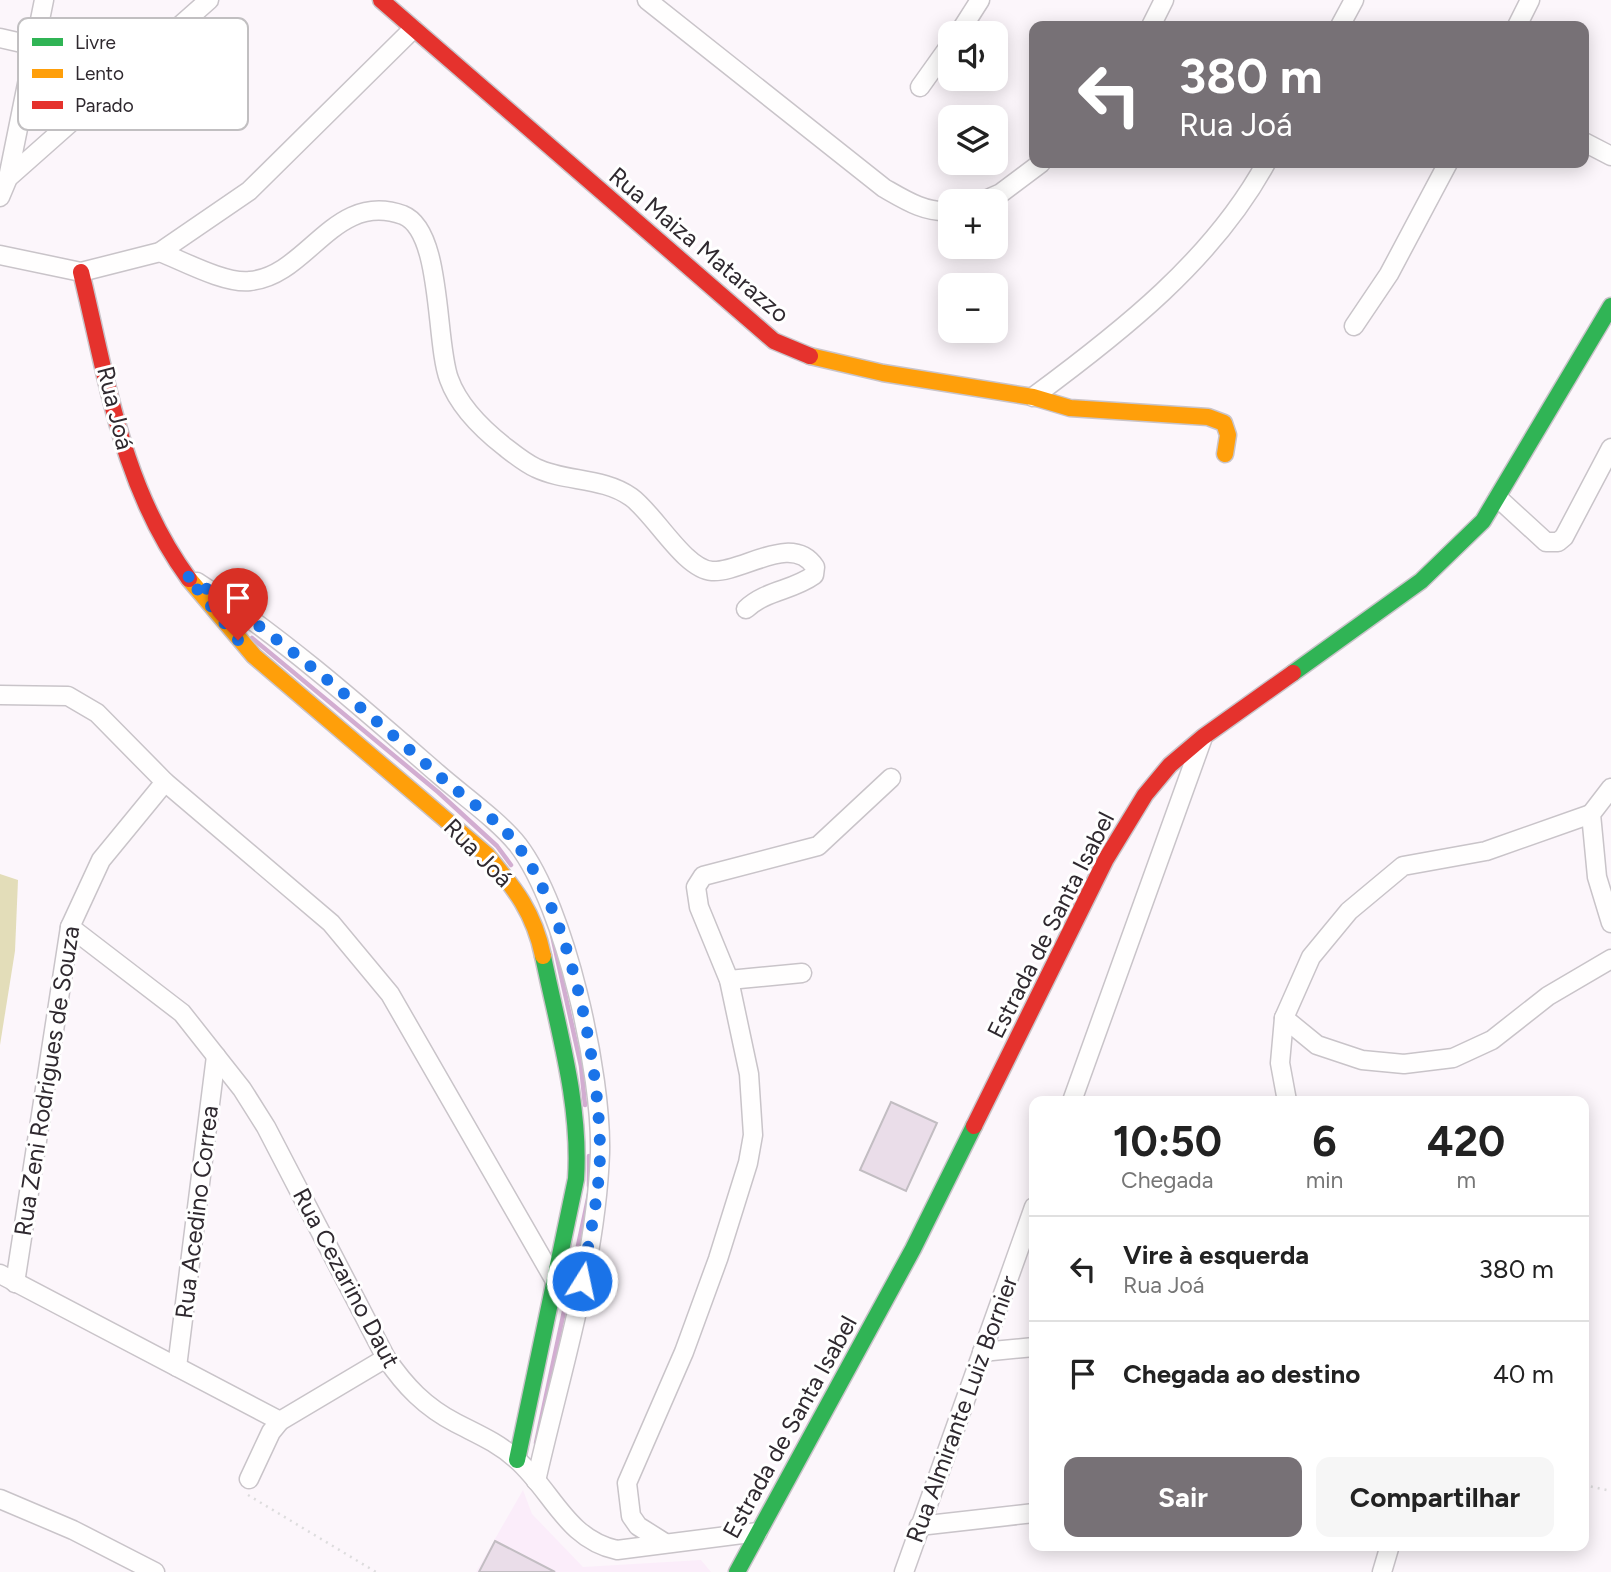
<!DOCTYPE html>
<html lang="pt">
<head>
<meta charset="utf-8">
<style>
	:root { --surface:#fff; --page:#f6f6f6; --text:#222; --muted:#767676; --line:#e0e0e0; --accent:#777176 }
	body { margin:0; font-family:Figtree,sans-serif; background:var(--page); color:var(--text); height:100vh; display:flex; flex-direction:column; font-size:26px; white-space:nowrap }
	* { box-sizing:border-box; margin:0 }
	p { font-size:23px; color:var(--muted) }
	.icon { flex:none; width:38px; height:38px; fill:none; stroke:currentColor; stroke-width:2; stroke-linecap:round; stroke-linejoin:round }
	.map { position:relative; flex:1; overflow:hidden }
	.sheet { position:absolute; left:1029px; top:1096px; width:560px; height:455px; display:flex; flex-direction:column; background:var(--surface); border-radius:14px; box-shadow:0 4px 18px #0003 }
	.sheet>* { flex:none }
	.guide { position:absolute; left:1029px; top:21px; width:560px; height:147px; border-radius:14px; box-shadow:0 4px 18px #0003; background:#777176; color:#fff; overflow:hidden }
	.buttons { position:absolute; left:938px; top:21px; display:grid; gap:14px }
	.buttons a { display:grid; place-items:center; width:70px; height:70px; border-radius:14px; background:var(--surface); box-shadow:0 4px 18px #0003; font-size:35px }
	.pin { position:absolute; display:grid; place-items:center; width:60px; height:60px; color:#fff; margin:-72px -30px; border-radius:50% 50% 50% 0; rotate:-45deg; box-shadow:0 0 7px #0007 }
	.pin .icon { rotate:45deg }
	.me { position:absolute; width:77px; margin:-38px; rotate:10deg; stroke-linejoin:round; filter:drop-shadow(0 0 5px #0008) }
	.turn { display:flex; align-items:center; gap:24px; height:147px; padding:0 35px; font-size:32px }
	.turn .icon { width:91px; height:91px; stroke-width:2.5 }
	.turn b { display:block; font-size:49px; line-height:60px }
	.eta { display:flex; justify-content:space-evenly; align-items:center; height:119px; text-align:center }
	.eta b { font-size:42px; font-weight:700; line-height:49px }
	.button { display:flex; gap:14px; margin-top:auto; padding:14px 35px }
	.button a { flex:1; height:80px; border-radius:14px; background:var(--accent); color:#fff; font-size:28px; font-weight:700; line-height:80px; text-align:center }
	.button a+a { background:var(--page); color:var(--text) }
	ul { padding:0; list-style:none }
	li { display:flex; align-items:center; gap:21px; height:105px; padding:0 35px; border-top:2px solid var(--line) }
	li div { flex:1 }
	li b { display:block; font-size:26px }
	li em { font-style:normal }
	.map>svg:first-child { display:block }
</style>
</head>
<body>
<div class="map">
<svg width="1611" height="1572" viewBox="0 0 1611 1572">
	<rect width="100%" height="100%" fill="#fcf6fb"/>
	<path fill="#fbedfa" d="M523,1490L532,1514L583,1567L701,1560L711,1572H476Z"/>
	<path fill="#e3ddb9" d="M0,874L18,880L15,951L0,1045Z"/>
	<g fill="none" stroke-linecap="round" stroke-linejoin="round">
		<g stroke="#d2add1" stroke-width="4.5">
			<path d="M252,638L438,792L497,846L511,865"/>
			<path d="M552,935L581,1066L585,1105"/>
			<path d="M589,1156V1186"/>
			<path d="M536,1443L589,1194"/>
		</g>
	</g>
	<g fill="#eadde9" stroke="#c2bdc2" stroke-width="2">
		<path d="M891,1102L937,1123L906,1191L860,1170Z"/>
		<path d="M495,1541L555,1572H479Z"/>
	</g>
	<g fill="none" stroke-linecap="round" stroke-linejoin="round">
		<defs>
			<g id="street">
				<path d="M647,0L884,188C905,200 925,213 950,211"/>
				<path d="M1151,26L1164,0"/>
				<path d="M1340,26L1354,0"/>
				<path d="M1517,26L1530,0"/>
				<path d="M959,33L980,0"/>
				<path d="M0,38L35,46"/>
				<path d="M920,87L950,45"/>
				<path d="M1584,142L1611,156"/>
				<path d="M8,178L44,0"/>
				<path d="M0,197L8,178L209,0"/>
				<path d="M983,201L1001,193L1041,163"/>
				<path d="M160,252C183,261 225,284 250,281C308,276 334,190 403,215C443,231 435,342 449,379C459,407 482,429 505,447C514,454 525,463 536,468C565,482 603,477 631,497C654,513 684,569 712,571C742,573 792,532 815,567L814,575C792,591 766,590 746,609"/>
				<path d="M0,255L81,272L160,252L249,191L413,29"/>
				<path d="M1354,326L1389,274L1448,163"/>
				<path d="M1033,397C1121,332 1213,260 1266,163"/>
				<path d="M1498,498L1546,542H1558L1564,537L1611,448"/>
				<path d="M197,582C283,638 360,706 437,773C462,795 498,820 518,845C566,908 602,1074 600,1153C596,1264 560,1374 536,1481"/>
				<path d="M0,695L68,696L97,713L165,782L331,923L390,994L554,1279"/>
				<path d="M1611,788L1591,814L1597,877L1611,923"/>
				<path d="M70,927L182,1013L242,1089L266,1127L386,1358C405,1386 425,1407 456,1423C477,1434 497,1442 516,1459C552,1490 566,1539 617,1550L758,1532"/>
				<path d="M729,980L802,973"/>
				<path d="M1284,1018L1317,1045L1362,1060L1404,1064L1453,1058L1492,1040L1548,996L1611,959"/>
				<path d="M1072,1101L1202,740"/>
				<path d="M1287,1101L1280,1063L1284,1018L1311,957L1349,911L1403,866L1486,851L1591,814"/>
				<path d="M0,1274L280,1421"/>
				<path d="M15,1283L70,927L101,860L165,782"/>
				<path d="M982,1352L1034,1347"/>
				<path d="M177,1367L216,1056"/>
				<path d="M249,1479L271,1432L280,1421L386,1358"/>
				<path d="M0,1499L73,1530L155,1572"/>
				<path d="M919,1526L1034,1513"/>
				<path d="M665,1543L638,1526L631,1516L627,1483L684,1352L718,1259L748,1163L753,1135L749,1074L729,980L699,907L696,887L703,876L818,846L891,778"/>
				<path d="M904,1572L1034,1207"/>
				<path d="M1382,1572L1390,1545"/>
			</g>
			<g id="fast">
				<path d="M1293,673L1421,581L1483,521L1611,306"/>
				<path d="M517,1460L576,1179C581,1104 558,1029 543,956"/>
				<path d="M737,1572L913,1249L974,1126"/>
			</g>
			<g id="slow">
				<path d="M810,356L883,373L1033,397L1070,408L1208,417L1224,423L1228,435L1225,454"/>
				<path d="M189,579L254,656L487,855C515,889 534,912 543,956"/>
			</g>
			<g id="jam">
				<path d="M381,0L774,341L810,356"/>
				<path d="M81,272C107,379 122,488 189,579"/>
				<path d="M974,1126L1106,859L1145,795L1170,765L1203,737L1293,673"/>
			</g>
		</defs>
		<use href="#street" stroke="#c9c4c9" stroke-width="21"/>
		<use href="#fast" stroke="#c9c4c9" stroke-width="19"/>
		<use href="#slow" stroke="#c9c4c9" stroke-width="19"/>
		<use href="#jam" stroke="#c9c4c9" stroke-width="19"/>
		<g stroke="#dddcdd" stroke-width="2.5" stroke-dasharray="2 5" stroke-linecap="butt">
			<path d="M1584,1485L1611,1491"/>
			<path d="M248,1495L376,1572"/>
		</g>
		<use href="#street" stroke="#fffefe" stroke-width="18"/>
		<use href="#fast" stroke="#30b455" stroke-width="16"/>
		<use href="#slow" stroke="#ff9f0a" stroke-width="16"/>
		<use href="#jam" stroke="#e5322d" stroke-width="16"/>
	</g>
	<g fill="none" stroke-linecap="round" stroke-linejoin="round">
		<path stroke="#1a73e8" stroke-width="12" stroke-dasharray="0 21.6" d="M238,640L186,575C277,634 361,707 443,779C466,799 501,822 518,846C571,918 599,1062 600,1150C600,1194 589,1238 582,1281"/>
	</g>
	<g text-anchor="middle" stroke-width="6" stroke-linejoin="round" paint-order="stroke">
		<g font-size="24" fill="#2f292f" stroke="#fff">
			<text transform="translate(699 245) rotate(40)" y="8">Rua Maiza Matarazzo</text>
			<text transform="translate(115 408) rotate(76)" y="8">Rua Joá</text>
			<text transform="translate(478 853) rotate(45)" y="8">Rua Joá</text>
			<text transform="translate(1051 925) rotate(-63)" y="8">Estrada de Santa Isabel</text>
			<text transform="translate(47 1081) rotate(-81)" y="8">Rua Zeni Rodrigues de Souza</text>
			<text transform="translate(197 1212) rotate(-83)" y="8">Rua Acedino Correa</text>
			<text transform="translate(346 1278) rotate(62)" y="8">Rua Cezarino Daut</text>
			<text transform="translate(962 1409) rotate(-70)" y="8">Rua Almirante Luiz Bornier</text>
			<text transform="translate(790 1427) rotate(-61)" y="8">Estrada de Santa Isabel</text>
		</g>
	</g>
	<rect x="18" y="18" width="230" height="112" rx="10" fill="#fff" stroke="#c1bfc1" stroke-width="2"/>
	<rect x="32" y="38" width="31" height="8" fill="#30b455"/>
	<rect x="32" y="69" width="31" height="9" fill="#ff9f0a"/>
	<rect x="32" y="101" width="31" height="8" fill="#e5322d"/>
	<g font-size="19" fill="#2f292f">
		<text x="75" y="49">Livre</text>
		<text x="75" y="80">Lento</text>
		<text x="75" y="112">Parado</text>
	</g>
</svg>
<div class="buttons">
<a><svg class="icon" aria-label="sound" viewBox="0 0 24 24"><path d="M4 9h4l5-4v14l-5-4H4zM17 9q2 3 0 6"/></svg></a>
<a><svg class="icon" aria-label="layers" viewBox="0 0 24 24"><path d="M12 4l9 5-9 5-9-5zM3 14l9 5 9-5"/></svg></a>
<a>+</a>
<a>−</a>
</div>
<div class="pin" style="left:238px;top:640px;background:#d93025"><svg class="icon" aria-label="arrive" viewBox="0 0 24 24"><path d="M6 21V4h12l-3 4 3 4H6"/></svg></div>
<svg class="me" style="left:582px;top:1281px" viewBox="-20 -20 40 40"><circle r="17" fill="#1a73e8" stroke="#fff" stroke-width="3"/><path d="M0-11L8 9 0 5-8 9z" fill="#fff"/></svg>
<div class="guide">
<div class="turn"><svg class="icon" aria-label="left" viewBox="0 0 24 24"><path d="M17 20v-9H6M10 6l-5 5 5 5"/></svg><div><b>380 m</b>Rua Joá</div></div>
</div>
<section class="sheet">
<div class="eta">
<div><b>10:50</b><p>Chegada</p></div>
<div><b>6</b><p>min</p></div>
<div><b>420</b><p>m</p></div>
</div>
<ul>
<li><svg class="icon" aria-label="left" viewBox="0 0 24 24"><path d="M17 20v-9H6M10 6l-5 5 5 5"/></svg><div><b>Vire à esquerda</b><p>Rua Joá</p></div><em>380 m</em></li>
<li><svg class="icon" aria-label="arrive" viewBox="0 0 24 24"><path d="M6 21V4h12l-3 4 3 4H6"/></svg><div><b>Chegada ao destino</b></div><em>40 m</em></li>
</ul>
<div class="button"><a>Sair</a><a>Compartilhar</a></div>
</section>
</div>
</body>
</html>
